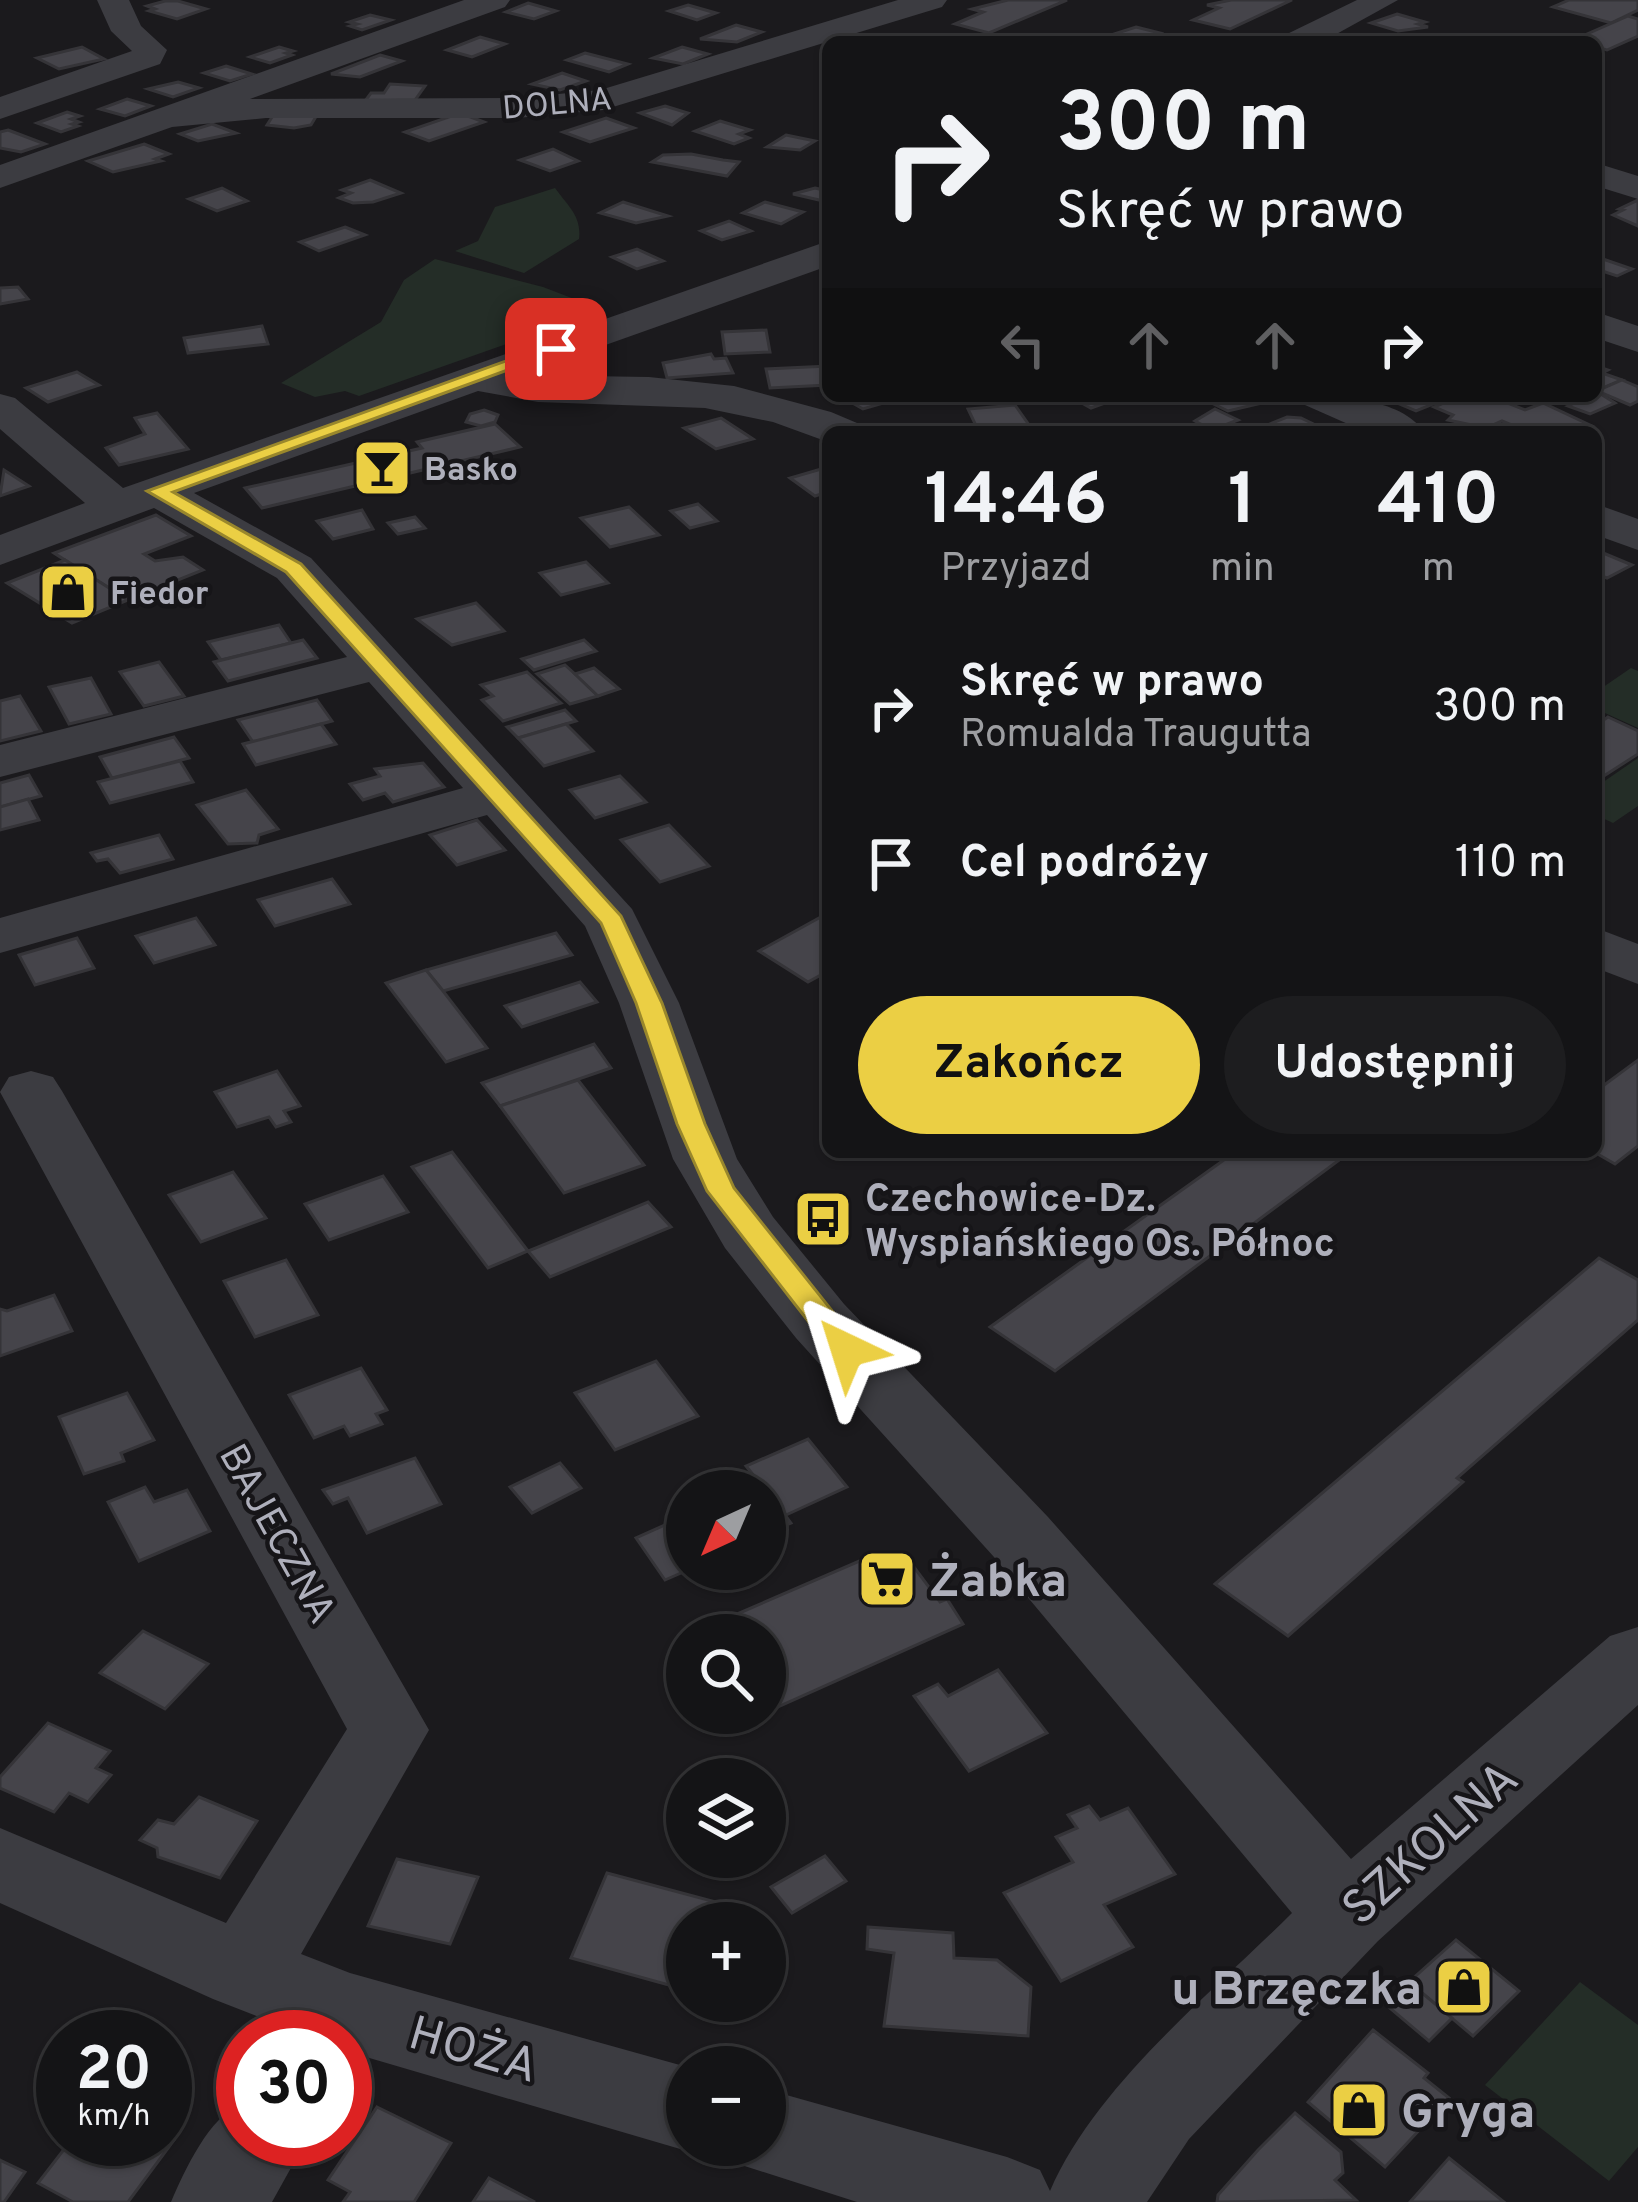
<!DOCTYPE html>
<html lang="pl">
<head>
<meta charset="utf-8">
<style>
	:root { --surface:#141416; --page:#1d1d1f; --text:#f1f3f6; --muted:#9d9ea1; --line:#333335; --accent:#ebcf44 }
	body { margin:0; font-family:Overpass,sans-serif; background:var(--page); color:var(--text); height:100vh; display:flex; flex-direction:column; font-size:45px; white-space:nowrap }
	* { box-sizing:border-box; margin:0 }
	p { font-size:39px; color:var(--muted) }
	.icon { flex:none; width:66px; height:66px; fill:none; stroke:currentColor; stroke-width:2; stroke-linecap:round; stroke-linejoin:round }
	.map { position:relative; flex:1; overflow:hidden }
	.details { position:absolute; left:822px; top:426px; width:780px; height:732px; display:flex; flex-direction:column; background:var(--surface); border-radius:18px; box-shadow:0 3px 9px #0004,0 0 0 3px var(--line) }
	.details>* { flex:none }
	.hud { position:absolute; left:822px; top:36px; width:780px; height:366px; border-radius:18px; box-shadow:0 3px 9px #0004,0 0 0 3px var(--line); background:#141416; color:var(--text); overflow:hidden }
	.needle { width:78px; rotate:224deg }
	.tools { position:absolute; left:666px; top:1470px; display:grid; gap:24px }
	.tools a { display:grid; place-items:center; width:120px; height:120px; border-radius:50%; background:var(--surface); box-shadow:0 3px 9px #0004,0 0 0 3px var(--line); font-size:60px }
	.speed { position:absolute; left:36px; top:2010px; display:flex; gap:24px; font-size:60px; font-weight:700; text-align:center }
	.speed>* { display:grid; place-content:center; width:156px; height:156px; border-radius:50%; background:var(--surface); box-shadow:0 3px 9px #0004,0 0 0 3px var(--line); line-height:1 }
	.speed small { font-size:30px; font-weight:400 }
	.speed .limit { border:18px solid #d22; background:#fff; color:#111 }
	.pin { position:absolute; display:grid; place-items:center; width:102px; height:102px; color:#fff; margin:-51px; border-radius:24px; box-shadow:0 6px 18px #0006 }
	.me { position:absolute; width:132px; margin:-66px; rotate:319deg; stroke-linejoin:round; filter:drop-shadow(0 0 9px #0008) }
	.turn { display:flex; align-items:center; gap:42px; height:252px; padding:0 36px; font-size:54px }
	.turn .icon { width:156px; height:156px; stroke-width:2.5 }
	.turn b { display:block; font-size:84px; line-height:102px }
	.lanes { display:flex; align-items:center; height:114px; padding:0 36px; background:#0003; justify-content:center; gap:60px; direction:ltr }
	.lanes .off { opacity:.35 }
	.eta { display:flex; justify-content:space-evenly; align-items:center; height:204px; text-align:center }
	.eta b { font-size:72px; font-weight:700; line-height:84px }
	.primary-button { display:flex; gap:24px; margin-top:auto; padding:24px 36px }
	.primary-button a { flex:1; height:138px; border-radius:72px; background:var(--accent); color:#111; font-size:48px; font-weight:700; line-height:138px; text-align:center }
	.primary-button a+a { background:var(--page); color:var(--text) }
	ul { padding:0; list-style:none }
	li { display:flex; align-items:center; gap:36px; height:156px; padding:0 36px }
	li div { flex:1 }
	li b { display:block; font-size:45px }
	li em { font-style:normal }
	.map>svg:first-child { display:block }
</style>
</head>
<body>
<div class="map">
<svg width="1638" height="2202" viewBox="0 0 1638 2202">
	<rect width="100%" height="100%" fill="#1b1a1d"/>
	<g fill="#242d27">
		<path d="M555,188C567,205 582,216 579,239L524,273L455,251L478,241L495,207Z"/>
		<path d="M435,259L543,287L603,310L359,396L345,391L315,397L281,383L381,322L404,280Z"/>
		<path d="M1631,668L1638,671V728L1596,709V692Z"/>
		<path d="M1638,758V806L1613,823L1596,815V787Z"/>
		<path d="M1580,1982L1638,2025V2147L1609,2181L1485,2085Z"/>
	</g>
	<g fill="#45444a" stroke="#353438" stroke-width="3">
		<path d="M1008,0H1067L989,33L955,24L983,12L972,9Z"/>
		<path d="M1231,0H1292L1230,29L1193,20L1219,8L1207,5Z"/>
		<path d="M1638,0V10L1611,23L1553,7L1569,0Z"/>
		<path d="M165,1H178L206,9L177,19L149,11L155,9L147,6Z"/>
		<path d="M528,3L556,11L534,19L506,12Z"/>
		<path d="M688,5L716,13L697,20L669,11Z"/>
		<path d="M1397,14L1425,22L1418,24L1428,27L1398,31L1371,23Z"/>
		<path d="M370,15L391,20L362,30L350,26L357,24L349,22Z"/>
		<path d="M1628,16L1638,19V36L1607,50L1596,47V42L1571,41Z"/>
		<path d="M736,25L762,32L737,42L700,39Z"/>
		<path d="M1136,27L1160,33L1144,41L1114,34Z"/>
		<path d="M480,37L505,44L472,57L447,50Z"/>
		<path d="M82,47L104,59L59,69L37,58Z"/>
		<path d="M279,47L293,51L286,53L292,55L270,63L250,57Z"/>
		<path d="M682,47L708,54L683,64L653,58Z"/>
		<path d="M585,53L628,64L609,72L567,60Z"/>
		<path d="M380,55L402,61L360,77L331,74Z"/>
		<path d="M226,66L252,74L230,81L204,73Z"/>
		<path d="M562,73L586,81L560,90L532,84Z"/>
		<path d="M178,82L199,88L173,97L148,89Z"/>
		<path d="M390,84L425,86L415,100L365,101L371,93H384Z"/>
		<path d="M127,99L151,106L125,116L100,109Z"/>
		<path d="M665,106L688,113L672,125L640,113Z"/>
		<path d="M67,112L80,116L71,119L79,122L72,124L78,126L61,132L37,123Z"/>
		<path d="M460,113L484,122L429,141L405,132Z"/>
		<path d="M274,114L317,115L311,125L294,128L267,125Z"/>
		<path d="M606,118L634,128L590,142L563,132Z"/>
		<path d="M720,121L750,130L739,134L749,138L734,144L695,131Z"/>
		<path d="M212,124L236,133L198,141L180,134Z"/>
		<path d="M8,130L45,144L21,152L0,148V132Z"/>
		<path d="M786,135L815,141L800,150L767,147Z"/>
		<path d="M144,144L169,154L155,159L161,161L113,172L88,161Z"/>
		<path d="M553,149L578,161L550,171L520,160Z"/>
		<path d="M691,154L723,160L739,162L727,176L652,162L663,155Z"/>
		<path d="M370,180L401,193L373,202L353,203L339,198L351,193L342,190Z"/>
		<path d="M222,188L247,201L217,211L189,199Z"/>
		<path d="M815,188L828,191V202L793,194Z"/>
		<path d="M1638,200V226L1613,215L1623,210L1619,209Z"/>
		<path d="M623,202L668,216L636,223L600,213Z"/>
		<path d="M765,202L803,212L781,224L743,213Z"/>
		<path d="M729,221L751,231L722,240L701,231Z"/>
		<path d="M345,227L365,235L319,251L300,242Z"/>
		<path d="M637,249L663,261L637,269L612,257Z"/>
		<path d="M1600,258L1632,269L1617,276L1596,269Z"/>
		<path d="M18,287L28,299L0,304V288Z"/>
		<path d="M262,326L268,344L188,353L184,338Z"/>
		<path d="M766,330L770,352L725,354L722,332Z"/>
		<path d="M711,354L714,359L726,358L733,373L667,378L663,363Z"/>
		<path d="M828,366V385L770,388L766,369Z"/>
		<path d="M1596,366L1608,370L1602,373L1622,380L1596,391Z"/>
		<path d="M77,372L99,385L48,402L26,388Z"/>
		<path d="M1622,380L1638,387V401L1630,405L1597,391Z"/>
		<path d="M1596,391L1615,403L1590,414L1568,406L1583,399L1576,396H1596Z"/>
		<path d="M861,396H888L894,400L863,409L847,400Z"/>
		<path d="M1069,396H1124L1091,408Z"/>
		<path d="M1206,396H1247L1262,403L1228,411L1201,398Z"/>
		<path d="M1368,396H1444L1448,398L1416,411L1383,397Z"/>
		<path d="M1460,396H1490L1525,410L1543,403L1592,426L1580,432H1517L1519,428L1502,421L1486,428L1448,420L1453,415L1434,407Z"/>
		<path d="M1015,405L1034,432H979L968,409Z"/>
		<path d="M1215,409L1238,420L1212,430L1195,421Z"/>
		<path d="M484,410L498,415L495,422L481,426L466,422L470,414Z"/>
		<path d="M157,413L188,449L119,465L106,448L145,434L135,418Z"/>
		<path d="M1287,417L1301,418L1330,432H1278L1265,426Z"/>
		<path d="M721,418L753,439L716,449L684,428Z"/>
		<path d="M495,424L520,447L262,508L245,488L422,448L417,442Z"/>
		<path d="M828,467V492L815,496L790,478Z"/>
		<path d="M4,470L29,486L0,496Z"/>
		<path d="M698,504L717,521L690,528L671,511Z"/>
		<path d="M629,507L659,535L610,547L581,518Z"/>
		<path d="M362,510L373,529L333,539L317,521Z"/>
		<path d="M156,515L191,536L144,554L155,561L183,557L203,570L128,600L54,553Z"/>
		<path d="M415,517L425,528L398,534L388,523Z"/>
		<path d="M1596,550L1632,565L1607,578L1596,574Z"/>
		<path d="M65,560L128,600L72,623L7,583Z"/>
		<path d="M586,562L608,583L561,595L540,573Z"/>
		<path d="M476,603L504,631L452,645L417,619Z"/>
		<path d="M279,625L291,643L221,660L208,642Z"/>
		<path d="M303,640L317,658L228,681L214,662Z"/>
		<path d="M584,640L596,651L534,670L522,659Z"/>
		<path d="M159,662L184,696L144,706L120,672Z"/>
		<path d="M565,665L575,674L598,696L570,704L537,674Z"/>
		<path d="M594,668L619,689L598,696L575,674Z"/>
		<path d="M527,672L561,703L503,721L482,700L493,696L481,685Z"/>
		<path d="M91,678L111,714L69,724L49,687Z"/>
		<path d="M20,696L41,731L0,741V701Z"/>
		<path d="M317,700L332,721L253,742L238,720Z"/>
		<path d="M565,710L576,721L518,738L507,727Z"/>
		<path d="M1608,717L1638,731V754L1596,781V725Z"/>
		<path d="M321,724L336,744L256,765L243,744Z"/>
		<path d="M566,724L593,751L544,766L518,738Z"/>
		<path d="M174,737L189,758L112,778L100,757Z"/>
		<path d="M180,761L193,782L110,803L98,782Z"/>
		<path d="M423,763L444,787L393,802L385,793L363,800L350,784L380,776L375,769Z"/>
		<path d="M29,775L41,796L0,807V783Z"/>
		<path d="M620,776L646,802L595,818L570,790Z"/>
		<path d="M246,790L278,829L259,835L257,843L228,844L197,805Z"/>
		<path d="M28,799L39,820L0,830V807Z"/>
		<path d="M477,820L505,850L457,865L430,835Z"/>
		<path d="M669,825L709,866L660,882L621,840Z"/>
		<path d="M159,835L173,859L120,873L108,859L97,861L91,853Z"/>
		<path d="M332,879L350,904L275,926L258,900Z"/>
		<path d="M828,913V971L808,982L759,951Z"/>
		<path d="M196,918L215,945L154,963L136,936Z"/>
		<path d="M556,933L572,955L443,991L426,970Z"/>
		<path d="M77,938L94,968L35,985L19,955Z"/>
		<path d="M426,970L443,991L487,1048L446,1062L386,983Z"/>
		<path d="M580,982L597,1002L522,1027L505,1006Z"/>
		<path d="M594,1044L611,1068L500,1106L482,1083Z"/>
		<path d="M1638,1060V1146L1615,1164L1594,1152L1596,1091Z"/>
		<path d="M277,1071L300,1106L284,1111L291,1122L276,1127L269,1117L237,1127L215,1092Z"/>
		<path d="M578,1080L644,1165L564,1193L500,1106Z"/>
		<path d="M452,1152L528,1251L488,1268L412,1167Z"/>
		<path d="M1235,1152H1350L1055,1371L990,1327Z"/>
		<path d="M233,1172L266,1218L201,1242L169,1195Z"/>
		<path d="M383,1176L408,1212L329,1240L305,1204Z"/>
		<path d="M648,1202L671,1227L550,1277L528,1251Z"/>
		<path d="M1599,1258L1638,1280V1320L1457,1478L1463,1482L1288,1636L1215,1584Z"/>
		<path d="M286,1260L318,1315L255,1337L224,1281Z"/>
		<path d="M54,1295L72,1331L0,1356V1309L7,1311Z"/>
		<path d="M656,1361L698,1416L615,1450L575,1393Z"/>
		<path d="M361,1368L387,1410L376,1414L382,1424L350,1436L344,1426L314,1438L289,1395Z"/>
		<path d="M127,1393L154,1440L121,1453L124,1461L84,1474L59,1417Z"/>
		<path d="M808,1439L847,1487L786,1515L746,1466Z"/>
		<path d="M415,1458L441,1504L367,1533L348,1498L333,1504L323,1490Z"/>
		<path d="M560,1463L581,1488L532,1513L510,1487Z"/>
		<path d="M145,1487L154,1502L187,1490L210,1531L139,1561L108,1502Z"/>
		<path d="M773,1499L791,1523L765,1534V1502Z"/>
		<path d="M687,1515L690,1569L665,1580L636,1538Z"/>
		<path d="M886,1553L911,1563L940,1602L947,1599L963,1624L773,1709L765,1697V1635H722L714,1624L871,1556Z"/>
		<path d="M143,1631L208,1664L165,1709L100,1673Z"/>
		<path d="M998,1670L1047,1733L969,1771L914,1696L938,1684L948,1696Z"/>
		<path d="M48,1723L110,1751L96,1768L111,1775L88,1802L69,1793L54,1812L0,1788V1777Z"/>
		<path d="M199,1797L257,1821L220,1878L158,1857L157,1848L140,1840L158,1820L174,1824Z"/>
		<path d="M1089,1806L1100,1820L1128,1808L1175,1874L1104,1905L1133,1947L1061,1981L1004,1893L1073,1862L1056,1837L1077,1828L1068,1815Z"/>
		<path d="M825,1856L846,1881L792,1913L771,1887Z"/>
		<path d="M397,1859L478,1877L450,1944L368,1926Z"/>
		<path d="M607,1873L727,1905L719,1923H687V1990L571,1958Z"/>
		<path d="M868,1927L953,1933L954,1958L997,1960L1031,1987L1028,2036L884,2026L894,1953L867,1949Z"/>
		<path d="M1456,1940L1519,1991L1473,2036L1409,1982Z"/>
		<path d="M1409,1982L1452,2018L1429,2041L1385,2004Z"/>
		<path d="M1373,2030L1428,2073L1424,2078L1449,2098L1385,2167L1308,2102Z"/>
		<path d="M377,2107L451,2143L414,2202H343L350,2192L328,2180Z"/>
		<path d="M1295,2113L1341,2152L1343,2173L1335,2180L1356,2200L1217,2202L1218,2195L1258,2150Z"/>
		<path d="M165,2136L174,2140L128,2202H73L38,2183L72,2139Z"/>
		<path d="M1449,2158L1504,2202H1410Z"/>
		<path d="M0,2160L25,2172L4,2202H0Z"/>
		<path d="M489,2178L535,2202H473Z"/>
	</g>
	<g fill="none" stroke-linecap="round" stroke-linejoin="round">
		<g fill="#3c3c41" fill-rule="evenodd">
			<path d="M97,0H129L141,26L167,50L160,64L0,119V97L132,51L111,31Z"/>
			<path d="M464,0H510L505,7L250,99L517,98L600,90L898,0H947L942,7L603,110L517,118H266L172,127L0,188V165Z"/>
			<path d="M1357,0H1398L1322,42H1281L1285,35Z"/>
			<path d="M1596,163L1638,176V199L1596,186Z"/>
			<path d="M828,241V266L521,375L649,377L734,386L831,412L857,423L863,432H828V442L773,422L705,408L538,402L478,391L194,493L311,558L632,909L679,1003L737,1159L773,1217L844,1304L1048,1517L1351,1859L1610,1636L1638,1627V1705L1378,1941L1189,2139L1147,2202H857L732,2162L725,2145H765V2089L1007,2157L1040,2170L1050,2191C1096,2085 1211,1994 1292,1913L994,1557L796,1338L725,1248L673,1159L619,1003L585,926L487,815L0,953V918L463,788L369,682L0,777V745L347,657L277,578L154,508L0,565V535L85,503L0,429V394L15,398L123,488Z"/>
			<path d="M1596,312L1638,326V352L1596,338Z"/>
			<path d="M1299,396C1336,396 1400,397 1424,432H1366L1305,405Z"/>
			<path d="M1596,504L1638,519V550L1596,535Z"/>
			<path d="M1596,928L1638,944V984L1596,968Z"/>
			<path d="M31,1071L53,1077L62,1091L429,1730L301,1954L350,1973L687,2067V2145H703L687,2151L349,2052L345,2037H310L213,1999L0,1903V1828L226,1923L347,1729L0,1092L9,1077Z"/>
			<path d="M243,2103V2139H307L272,2202H171C185,2170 209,2116 243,2103Z"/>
		</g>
	</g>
	<path fill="#ebcf44" stroke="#99872c" stroke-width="3" d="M550,345L565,349L173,492L301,564L621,916L662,1003L705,1124L734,1188L857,1342L862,1350L857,1357H836L707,1191L677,1124L636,1003L601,923L286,572L147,491Z"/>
	<defs>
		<symbol id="bar-square" viewBox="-11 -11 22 22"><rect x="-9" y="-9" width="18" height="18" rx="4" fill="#ebcf44" stroke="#161518"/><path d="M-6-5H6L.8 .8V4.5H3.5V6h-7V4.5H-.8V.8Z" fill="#111"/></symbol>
		<symbol id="shop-square" viewBox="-11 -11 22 22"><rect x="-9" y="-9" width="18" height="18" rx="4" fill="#ebcf44" stroke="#161518"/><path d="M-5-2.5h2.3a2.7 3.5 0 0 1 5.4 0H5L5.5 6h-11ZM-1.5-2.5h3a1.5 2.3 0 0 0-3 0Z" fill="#111"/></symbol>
		<symbol id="bus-square" viewBox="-11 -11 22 22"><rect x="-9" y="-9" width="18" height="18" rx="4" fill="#ebcf44" stroke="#161518"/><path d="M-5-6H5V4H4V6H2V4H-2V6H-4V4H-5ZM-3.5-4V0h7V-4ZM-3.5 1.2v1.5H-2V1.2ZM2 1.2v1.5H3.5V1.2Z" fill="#111"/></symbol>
		<symbol id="supermarket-square" viewBox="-11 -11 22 22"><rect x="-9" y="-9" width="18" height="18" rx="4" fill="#ebcf44" stroke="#161518"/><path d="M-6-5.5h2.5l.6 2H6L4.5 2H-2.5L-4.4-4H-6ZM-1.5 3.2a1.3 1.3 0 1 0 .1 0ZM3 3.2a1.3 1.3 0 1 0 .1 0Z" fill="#111"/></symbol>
	</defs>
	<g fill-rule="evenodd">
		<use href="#bar-square" x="349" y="435" width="66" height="66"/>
		<use href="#shop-square" x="35" y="559" width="66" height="66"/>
		<use href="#bus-square" x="790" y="1186" width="66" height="66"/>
		<use href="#supermarket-square" x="854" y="1546" width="66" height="66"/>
		<use href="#shop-square" x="1431" y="1954" width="66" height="66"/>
		<use href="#shop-square" x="1326" y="2077" width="66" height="66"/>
	</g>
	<g text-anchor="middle" stroke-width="9" stroke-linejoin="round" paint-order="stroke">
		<g font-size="33" fill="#aeafbb" stroke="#161518">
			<text transform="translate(557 102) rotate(-5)" y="12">DOLNA</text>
		</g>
		<g font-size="33" font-weight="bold" fill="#aeafbb" stroke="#161518" text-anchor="start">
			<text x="424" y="480">Basko</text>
			<text x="110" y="604">Fiedor</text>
		</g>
		<g font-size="39" font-weight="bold" fill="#aeafbb" stroke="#161518" text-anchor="start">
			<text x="865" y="1211">Czechowice-Dz.<tspan x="865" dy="45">Wyspiańskiego Os. Północ</tspan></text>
		</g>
		<g font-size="39" fill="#aeafbb" stroke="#161518">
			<text transform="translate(279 1533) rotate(61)" y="14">BAJECZNA</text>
		</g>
		<g font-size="48" font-weight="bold" fill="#aeafbb" stroke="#161518" text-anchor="start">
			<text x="929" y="1596">Żabka</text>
			<text x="1422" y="2004" text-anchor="end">u Brzęczka</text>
			<text x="1401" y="2127">Gryga</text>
		</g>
		<g font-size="48" fill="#aeafbb" stroke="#161518">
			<text transform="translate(1429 1842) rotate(-42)" y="17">SZKOLNA</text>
			<text transform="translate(474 2048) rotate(16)" y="17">HOŻA</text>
		</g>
	</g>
</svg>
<div class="tools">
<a><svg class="needle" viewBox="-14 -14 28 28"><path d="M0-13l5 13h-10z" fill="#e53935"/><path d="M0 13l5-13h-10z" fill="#9d9ea1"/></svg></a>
<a><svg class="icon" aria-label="search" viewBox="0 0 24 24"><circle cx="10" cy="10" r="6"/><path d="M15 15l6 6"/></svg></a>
<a><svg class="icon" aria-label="layers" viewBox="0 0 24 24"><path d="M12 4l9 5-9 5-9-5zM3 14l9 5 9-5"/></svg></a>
<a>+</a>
<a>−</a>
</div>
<div class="speed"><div>20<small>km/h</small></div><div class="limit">30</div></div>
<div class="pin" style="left:556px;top:349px;background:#d93025"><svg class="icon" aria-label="arrive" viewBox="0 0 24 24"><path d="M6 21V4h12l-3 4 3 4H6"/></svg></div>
<svg class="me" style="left:847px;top:1350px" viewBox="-20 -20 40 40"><path d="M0-17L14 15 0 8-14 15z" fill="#ebcf44" stroke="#fff" stroke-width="4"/></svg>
<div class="hud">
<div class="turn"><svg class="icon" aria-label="right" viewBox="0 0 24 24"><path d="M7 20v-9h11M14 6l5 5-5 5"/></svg><div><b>300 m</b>Skręć w prawo</div></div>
<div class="lanes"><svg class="icon off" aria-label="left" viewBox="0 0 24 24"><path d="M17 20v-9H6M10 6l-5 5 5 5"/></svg><svg class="icon off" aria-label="ahead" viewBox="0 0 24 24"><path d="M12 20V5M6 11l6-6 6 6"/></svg><svg class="icon off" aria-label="ahead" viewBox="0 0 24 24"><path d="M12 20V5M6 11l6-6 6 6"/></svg><svg class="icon" aria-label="right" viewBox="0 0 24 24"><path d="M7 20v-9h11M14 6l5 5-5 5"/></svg></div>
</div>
<section class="details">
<div class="eta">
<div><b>14:46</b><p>Przyjazd</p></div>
<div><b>1</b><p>min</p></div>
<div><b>410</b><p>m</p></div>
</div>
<ul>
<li><svg class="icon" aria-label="right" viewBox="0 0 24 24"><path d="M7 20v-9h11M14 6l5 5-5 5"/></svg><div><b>Skręć w prawo</b><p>Romualda Traugutta</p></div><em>300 m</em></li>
<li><svg class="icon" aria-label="arrive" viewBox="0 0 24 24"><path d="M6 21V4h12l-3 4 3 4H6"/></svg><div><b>Cel podróży</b></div><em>110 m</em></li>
</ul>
<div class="primary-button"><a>Zakończ</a><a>Udostępnij</a></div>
</section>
</div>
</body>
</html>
